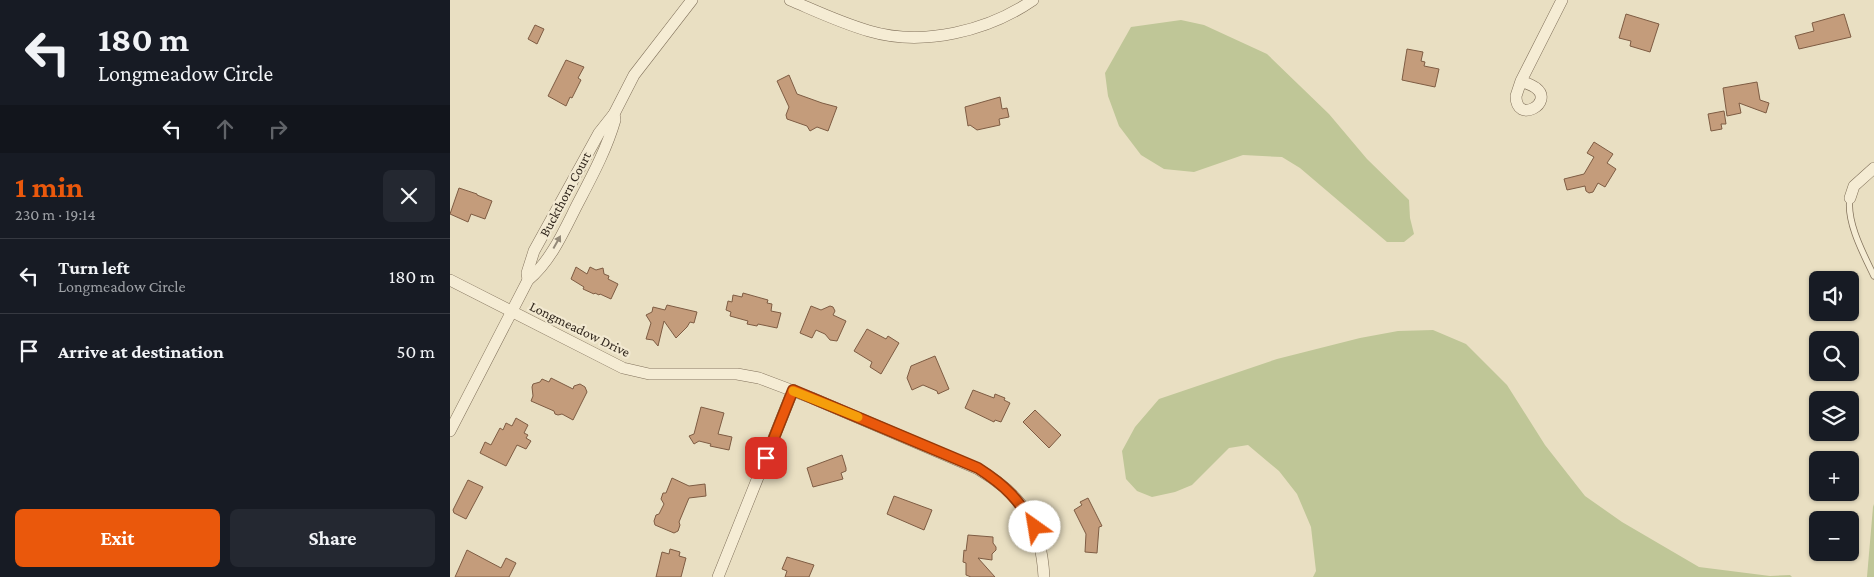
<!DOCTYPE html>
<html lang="en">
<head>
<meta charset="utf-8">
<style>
	:root { --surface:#171b24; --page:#242831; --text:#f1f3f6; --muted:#9ea1a6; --line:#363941; --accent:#ea580c }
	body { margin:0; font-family:"Crimson Pro",serif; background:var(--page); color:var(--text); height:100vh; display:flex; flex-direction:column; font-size:19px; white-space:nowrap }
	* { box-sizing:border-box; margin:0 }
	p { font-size:16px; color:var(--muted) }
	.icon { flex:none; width:28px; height:28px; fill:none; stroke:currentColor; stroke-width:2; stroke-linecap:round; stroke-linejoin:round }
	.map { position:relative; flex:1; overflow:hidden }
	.drawer { display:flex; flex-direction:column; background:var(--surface); width:450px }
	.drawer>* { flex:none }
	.guide { background:#171b24; color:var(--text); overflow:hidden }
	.buttons { position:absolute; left:1359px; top:271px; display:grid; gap:10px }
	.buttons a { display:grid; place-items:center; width:50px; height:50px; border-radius:8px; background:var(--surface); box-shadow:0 1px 4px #0004; font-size:25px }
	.pin { position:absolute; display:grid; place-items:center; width:42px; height:42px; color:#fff; margin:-21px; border-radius:10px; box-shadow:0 2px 8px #0006 }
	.me { position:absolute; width:55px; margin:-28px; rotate:328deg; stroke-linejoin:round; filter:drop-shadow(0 0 4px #0008) }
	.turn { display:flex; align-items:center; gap:18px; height:105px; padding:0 15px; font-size:22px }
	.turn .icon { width:65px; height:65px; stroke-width:2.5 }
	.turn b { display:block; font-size:35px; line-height:42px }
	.lanes { display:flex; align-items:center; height:48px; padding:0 15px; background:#0003; justify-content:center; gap:25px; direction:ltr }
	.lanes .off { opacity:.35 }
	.round { display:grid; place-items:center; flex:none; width:52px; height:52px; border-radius:8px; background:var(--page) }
	.overview { display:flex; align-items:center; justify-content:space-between; height:85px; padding:0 15px }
	h1 { font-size:30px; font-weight:700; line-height:38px; color:var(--accent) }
	.cta { display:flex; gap:10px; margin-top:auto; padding:10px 15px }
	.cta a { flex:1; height:58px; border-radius:8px; background:var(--accent); color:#fff; font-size:20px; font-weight:700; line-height:58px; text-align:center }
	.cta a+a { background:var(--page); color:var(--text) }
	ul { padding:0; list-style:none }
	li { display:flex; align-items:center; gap:15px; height:75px; padding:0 15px; border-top:1px solid var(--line) }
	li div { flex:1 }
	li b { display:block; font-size:19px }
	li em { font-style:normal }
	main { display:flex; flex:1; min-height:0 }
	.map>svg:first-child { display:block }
</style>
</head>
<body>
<main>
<section class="drawer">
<div class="guide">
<div class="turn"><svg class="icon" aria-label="left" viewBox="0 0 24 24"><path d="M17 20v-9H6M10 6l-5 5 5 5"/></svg><div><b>180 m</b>Longmeadow Circle</div></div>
<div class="lanes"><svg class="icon" aria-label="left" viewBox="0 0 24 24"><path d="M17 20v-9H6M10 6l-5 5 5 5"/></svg><svg class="icon off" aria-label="ahead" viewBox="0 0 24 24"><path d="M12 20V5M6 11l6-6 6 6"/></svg><svg class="icon off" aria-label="right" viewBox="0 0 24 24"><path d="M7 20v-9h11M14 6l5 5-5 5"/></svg></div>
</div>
<div class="overview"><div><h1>1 min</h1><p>230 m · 19:14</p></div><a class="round"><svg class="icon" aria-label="close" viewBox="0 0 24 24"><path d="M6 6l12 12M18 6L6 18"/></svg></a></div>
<ul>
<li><svg class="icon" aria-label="left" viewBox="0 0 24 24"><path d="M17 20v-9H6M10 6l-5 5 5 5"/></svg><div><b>Turn left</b><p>Longmeadow Circle</p></div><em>180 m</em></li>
<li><svg class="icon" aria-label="arrive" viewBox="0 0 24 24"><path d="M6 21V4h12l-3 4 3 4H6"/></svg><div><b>Arrive at destination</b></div><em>50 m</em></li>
</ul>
<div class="cta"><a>Exit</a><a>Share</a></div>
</section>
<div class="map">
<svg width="1424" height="577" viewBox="0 0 1424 577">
	<rect width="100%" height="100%" fill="#e9dfc2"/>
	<g fill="#bfc697">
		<path d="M731,20L754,25L817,54L879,114L917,159L959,200L960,218L964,234L954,242H937L850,168L832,157L793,155L744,172L714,169L691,155L669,126L658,96L655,73L681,27Z"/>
		<path d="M983,330L1016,344L1057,385L1095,445L1135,496L1172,522L1249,567L1320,576L1340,575L1342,577H863L866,571L861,527L847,494L829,471L798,445L779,448L742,485L725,492L702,497L687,491L676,479L672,451L685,427L709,399L827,359L910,338L948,331Z"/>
		<path d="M1424,504V577H1417L1423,507Z"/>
	</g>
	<g fill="#c49c7b" stroke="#7e5c43">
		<path d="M1176,14L1209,24L1200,52L1180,46L1181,41L1169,38Z"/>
		<path d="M1394,14L1401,37L1349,49L1345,36L1364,31L1362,23Z"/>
		<path d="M85,25L94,29L87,44L78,39Z"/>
		<path d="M957,49L973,52L971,61L975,62L974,66L989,69L985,87L952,80Z"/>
		<path d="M116,60L134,67L128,78L131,80L122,98L120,97L116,106L98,96Z"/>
		<path d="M339,75L347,94L372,103L387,107L378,131L367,127L360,131L357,126L337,119L336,115L339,107L327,81Z"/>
		<path d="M1307,82L1310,100L1319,103L1316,113L1289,103L1291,113L1277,116L1273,88Z"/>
		<path d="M550,97L552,109L557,108L559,117L549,119L550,125L527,130L520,125L518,126L515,107Z"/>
		<path d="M1274,111L1276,124H1271L1272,129L1261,131L1258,114Z"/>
		<path d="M1144,142L1163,154L1157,163L1166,169L1155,187L1148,183L1143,192L1139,193L1136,191L1135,186L1117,190L1114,179L1134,174L1144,157L1137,153Z"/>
		<path d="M9,188L27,194V195L42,201L35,219L21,214L18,222L0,214Z"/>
		<path d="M126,267L137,274L140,267L146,270L153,268L154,274L159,276L158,279L168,284L161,299L150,294L149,295L145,293L144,294L133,289L134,287L121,279Z"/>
		<path d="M293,293L318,300L317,303L322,304L321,311L331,313L327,328L308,324L307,326L297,324L298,321L280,316L281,312L276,310L278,301L282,302L283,295L292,297Z"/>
		<path d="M217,305L247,312L244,323L240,322L237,327L226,338L214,321L208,346L203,340L196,339L201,323L196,315L202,312L203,307L215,310Z"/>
		<path d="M361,306L371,310L380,306L383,307L385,311L383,315L396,321L387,341L380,340L375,334L366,330L362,338L350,333Z"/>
		<path d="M417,329L436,339L438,336L449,343L431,374L420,367L422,362L404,351Z"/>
		<path d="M485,356L499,389L488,394L487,391L473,385L462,390L457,378L461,366Z"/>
		<path d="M101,378L123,389L124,386L130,384L135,387L137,392L123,420L112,414L108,415L105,414L104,411L81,401L83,396L82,387L83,384L90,382L92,379L99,382Z"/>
		<path d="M523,390L544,398L545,394L555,398L554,400L560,403L551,422L545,420L544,422L515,408Z"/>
		<path d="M251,407L274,413L268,434L282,437L279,450L260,446L261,444L249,441L244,444L239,436L244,434Z"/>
		<path d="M585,410L611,435L599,448L573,422Z"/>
		<path d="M66,418L78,425L74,433L78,435L76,438L81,441L76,449L67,445L56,466L30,453L35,442L41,445L50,428L53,430L56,423L62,426Z"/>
		<path d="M392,455L396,468V471L391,473L393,479L363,487L357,468Z"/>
		<path d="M222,478L239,486L255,484L256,496L239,498L229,522L230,525L228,531L224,533L205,525L204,521L206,515L209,514L214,504L211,499L213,493H216Z"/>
		<path d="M18,480L33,487L16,519L4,513L3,510Z"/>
		<path d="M444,496L482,510L474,530L437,514Z"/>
		<path d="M638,498L652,526L649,527L647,553L635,552L636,534L624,510L632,505L630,502Z"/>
		<path d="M518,535L543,537V543L546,547V550L542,554V560L528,558L545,577H521L516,575V563L513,562L514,550L516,551Z"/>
		<path d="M220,549L230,552L229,556L236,558L231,577H206L212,552L219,554Z"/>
		<path d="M17,550L51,568L56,558L66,563L59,577H5Z"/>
		<path d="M337,557L364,565L359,577H335L337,571L332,569Z"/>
	</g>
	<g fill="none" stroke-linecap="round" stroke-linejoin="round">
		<defs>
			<path id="service" d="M1400,198C1396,222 1414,255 1424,276"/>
			<g id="minor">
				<path d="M340,0C366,11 391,23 419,31C473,47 538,31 583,0"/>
				<path d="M1071,81C1076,83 1082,85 1086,88C1105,103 1066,125 1066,96L1071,81L1112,0"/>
				<path d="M1400,198L1404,186L1424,168"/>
				<path d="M0,280L173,368L199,374H287L309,378L362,398L528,469C574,496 591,524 594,577"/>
				<path d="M78,280L77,273L84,251L149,133L164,114L184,75L242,0"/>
				<path d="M0,431L78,280C100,262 113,233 126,207C141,178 156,151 165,120L164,114"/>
				<path d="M268,577L343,390"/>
			</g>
		</defs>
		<use href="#service" stroke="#81715b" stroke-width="7"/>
		<use href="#minor" stroke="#81715b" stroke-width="12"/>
		<use href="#service" stroke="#f5ecd4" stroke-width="5.5"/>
		<use href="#minor" stroke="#f5ecd4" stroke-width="11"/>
	</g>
	<defs><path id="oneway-solid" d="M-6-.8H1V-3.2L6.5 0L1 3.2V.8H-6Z" transform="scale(1.25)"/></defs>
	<use fill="#948a79" href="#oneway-solid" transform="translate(107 242) rotate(-61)"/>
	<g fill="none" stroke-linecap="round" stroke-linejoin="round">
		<defs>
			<path id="route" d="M316,458L343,390L528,468C556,486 568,499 585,527"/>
		</defs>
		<use href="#route" stroke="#983908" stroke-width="12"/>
		<use href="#route" stroke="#ea580c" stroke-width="9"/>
		<path stroke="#f59e0b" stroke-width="9" d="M343,391L408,417"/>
	</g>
	<g text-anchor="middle" stroke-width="4.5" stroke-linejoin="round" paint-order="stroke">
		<g font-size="14" fill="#32281e" stroke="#f2e9d1">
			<text transform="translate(115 194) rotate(-62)" y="5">Buckthorn Court</text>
			<text transform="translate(130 329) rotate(26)" y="5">Longmeadow Drive</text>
		</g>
	</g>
</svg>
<div class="buttons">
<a><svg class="icon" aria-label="sound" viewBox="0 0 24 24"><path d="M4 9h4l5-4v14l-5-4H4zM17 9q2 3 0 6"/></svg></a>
<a><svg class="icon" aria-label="search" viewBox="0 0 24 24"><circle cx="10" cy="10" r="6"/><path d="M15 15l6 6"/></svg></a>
<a><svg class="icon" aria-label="layers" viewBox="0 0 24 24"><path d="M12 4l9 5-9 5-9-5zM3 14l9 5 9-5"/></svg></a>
<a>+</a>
<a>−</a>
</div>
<div class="pin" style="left:316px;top:458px;background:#d93025"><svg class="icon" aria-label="arrive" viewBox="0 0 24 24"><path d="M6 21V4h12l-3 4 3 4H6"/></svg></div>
<svg class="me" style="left:585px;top:527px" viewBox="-20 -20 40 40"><circle r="19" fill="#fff"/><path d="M0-13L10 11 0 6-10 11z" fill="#ea580c"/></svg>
</div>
</main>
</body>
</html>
